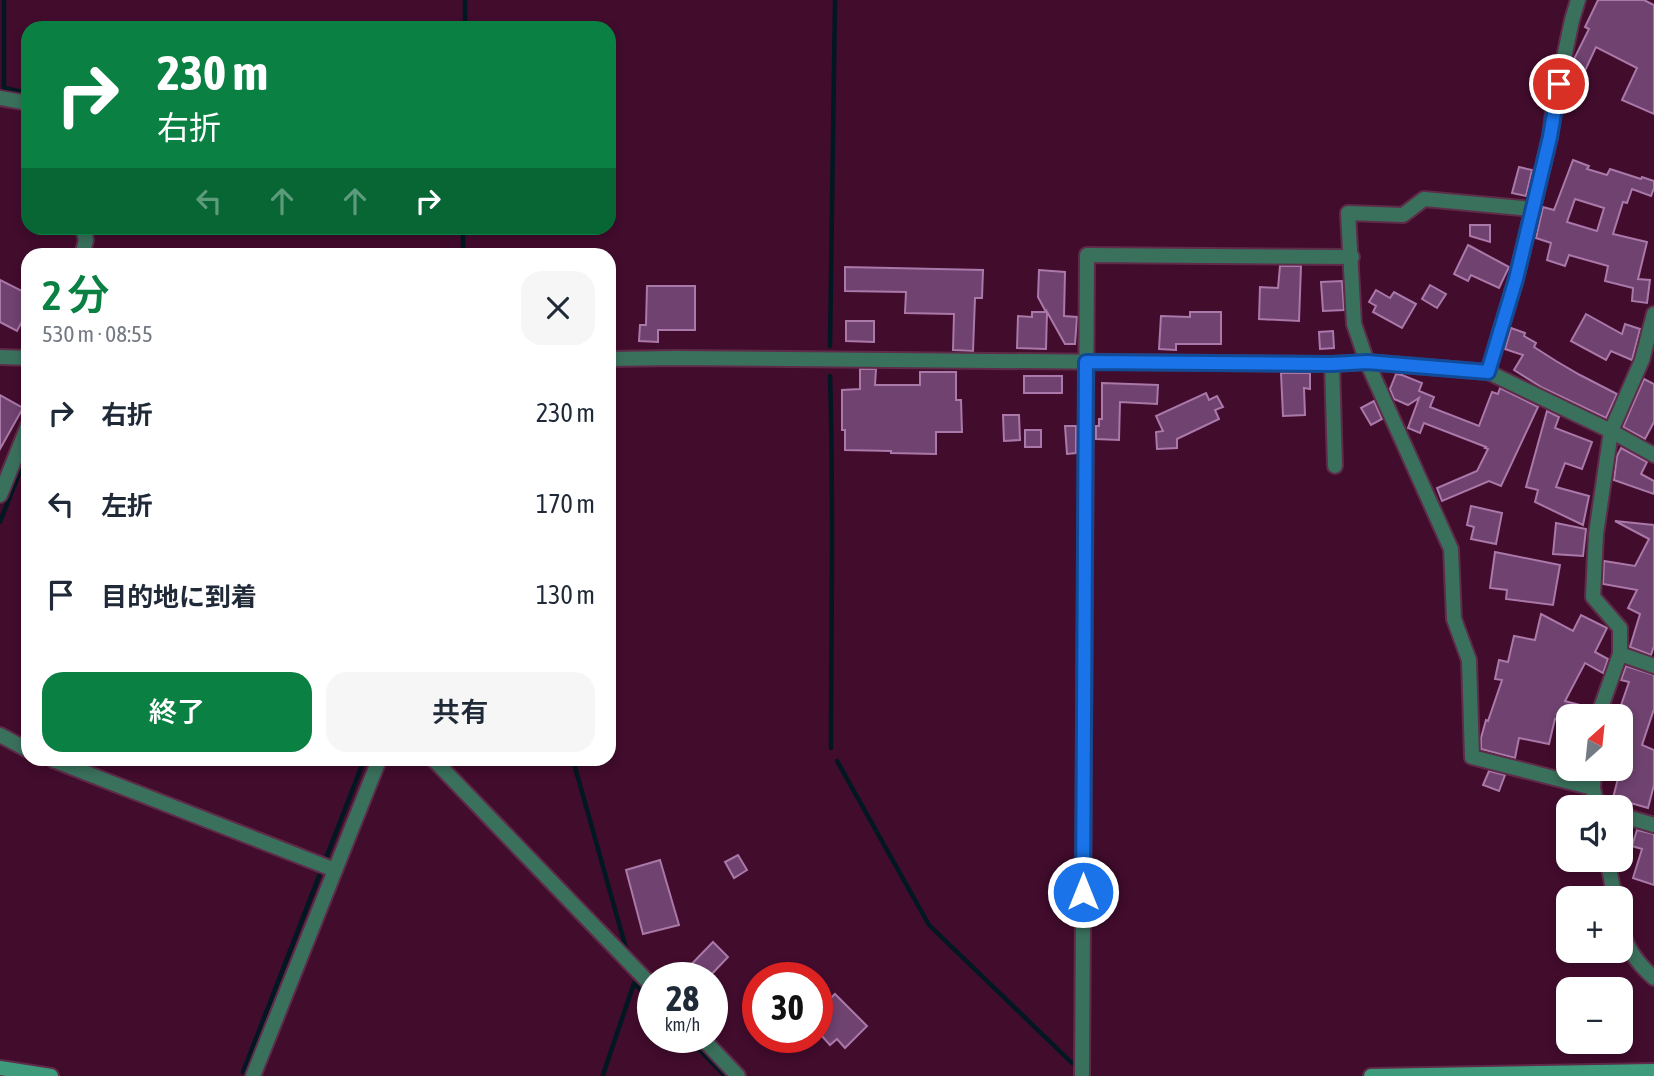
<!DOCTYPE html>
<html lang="ja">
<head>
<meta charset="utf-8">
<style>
	:root { --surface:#fff; --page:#f6f6f7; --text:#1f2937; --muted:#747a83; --accent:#0b8043 }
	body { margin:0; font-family:"Asap Condensed","Noto Sans JP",sans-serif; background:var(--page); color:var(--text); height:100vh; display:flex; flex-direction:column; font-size:26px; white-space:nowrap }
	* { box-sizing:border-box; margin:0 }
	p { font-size:23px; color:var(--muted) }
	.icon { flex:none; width:38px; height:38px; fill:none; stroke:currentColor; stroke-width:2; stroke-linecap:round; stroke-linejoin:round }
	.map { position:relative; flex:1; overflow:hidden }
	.panel { position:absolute; left:21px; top:248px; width:595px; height:518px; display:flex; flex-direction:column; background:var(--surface); border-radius:21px; box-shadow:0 4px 10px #0003 }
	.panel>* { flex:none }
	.guide { position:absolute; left:21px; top:21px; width:595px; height:214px; border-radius:21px; box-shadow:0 4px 10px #0003; background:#0b8043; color:#fff; overflow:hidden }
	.needle { width:46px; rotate:27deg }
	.controls { position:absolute; left:1556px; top:704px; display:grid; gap:14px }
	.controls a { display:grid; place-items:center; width:77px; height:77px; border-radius:14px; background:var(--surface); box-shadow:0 4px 10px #0003; font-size:35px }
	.speed { position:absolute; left:637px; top:962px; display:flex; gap:14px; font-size:35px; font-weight:700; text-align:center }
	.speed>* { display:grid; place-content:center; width:91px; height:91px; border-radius:50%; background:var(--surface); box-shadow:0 4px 10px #0003; line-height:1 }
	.speed small { font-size:18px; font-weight:400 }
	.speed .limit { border:10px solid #d22; background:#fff; color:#111 }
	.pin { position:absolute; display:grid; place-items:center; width:60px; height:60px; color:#fff; margin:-30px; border:4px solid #fff; border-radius:50%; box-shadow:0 2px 7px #0007 }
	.me { position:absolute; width:77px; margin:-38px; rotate:0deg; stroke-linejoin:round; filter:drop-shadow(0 0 5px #0008) }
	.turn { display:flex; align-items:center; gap:24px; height:147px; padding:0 21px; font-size:32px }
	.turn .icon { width:91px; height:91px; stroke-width:2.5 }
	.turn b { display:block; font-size:49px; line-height:60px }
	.lanes { display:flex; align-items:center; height:66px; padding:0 21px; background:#0003; justify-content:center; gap:35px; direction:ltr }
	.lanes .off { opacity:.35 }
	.round { display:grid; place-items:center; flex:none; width:74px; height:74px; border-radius:21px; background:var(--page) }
	.summary { display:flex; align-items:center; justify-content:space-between; height:119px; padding:0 21px }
	h1 { font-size:42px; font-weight:600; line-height:52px; color:var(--accent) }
	.cta { display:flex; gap:14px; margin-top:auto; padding:14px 21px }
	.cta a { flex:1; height:80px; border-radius:21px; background:var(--accent); color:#fff; font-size:28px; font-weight:600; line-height:80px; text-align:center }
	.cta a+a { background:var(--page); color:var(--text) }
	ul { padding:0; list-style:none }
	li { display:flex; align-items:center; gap:21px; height:91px; padding:0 21px }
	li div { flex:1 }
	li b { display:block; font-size:26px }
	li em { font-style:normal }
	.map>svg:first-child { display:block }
</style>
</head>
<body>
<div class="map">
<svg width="1654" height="1076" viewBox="0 0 1654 1076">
	<rect width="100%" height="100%" fill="#420c2d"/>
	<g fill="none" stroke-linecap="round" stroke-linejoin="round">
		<g stroke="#011721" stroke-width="4.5">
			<path d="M4,0V88L28,93"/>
			<path d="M465,28V0"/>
			<path d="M463,256V228"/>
			<path d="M830,346L835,0"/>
			<path d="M830,376C834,500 831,624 831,748"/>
			<path d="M0,522L28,451"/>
			<path d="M573,760L627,952"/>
			<path d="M837,761L929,925L1072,1063"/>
			<path d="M326,858L364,760"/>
			<path d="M688,1038L724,1075"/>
			<path d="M243,1072L321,871"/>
			<path d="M603,1075L634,983L653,1002"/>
		</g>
	</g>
	<g fill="#6f426f" stroke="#aa78a9" stroke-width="2" fill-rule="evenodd">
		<path d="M1598,0H1644L1654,5V114L1622,100L1637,68L1596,47L1583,75L1571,69L1574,59L1589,29L1585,27Z"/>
		<path d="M1573,160L1589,166L1587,169L1607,175L1610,169L1641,179L1642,177L1654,181V188L1651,196L1632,189L1627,203L1623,202L1613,234L1647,242L1638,279L1650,280L1647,303L1632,301L1633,288L1605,281L1608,266L1569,255L1565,266L1547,260L1551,243L1536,238L1543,207L1554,210ZM1575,199L1604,208L1597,231L1567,222Z"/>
		<path d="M1519,167L1532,170L1526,196L1512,193Z"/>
		<path d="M1470,225H1490V242L1470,236Z"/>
		<path d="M1468,245L1509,267L1499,288L1471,275L1468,281L1454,274Z"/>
		<path d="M1280,266H1301L1299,321L1259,319L1260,287L1278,288Z"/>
		<path d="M845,267L983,270L982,298H975L973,351L953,350L954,314L905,313L906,292L845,291Z"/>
		<path d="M1039,270L1065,272L1064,316L1077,317L1075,344H1065L1047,312L1046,349L1017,348L1018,316L1032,317V312H1046L1038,297Z"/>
		<path d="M0,280L28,294V310L17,331L0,322Z"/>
		<path d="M1342,281L1344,310L1323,311L1321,282Z"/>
		<path d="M1430,285L1446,294L1437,308L1422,299Z"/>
		<path d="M647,286H695V330H658V342L639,341L640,325H646Z"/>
		<path d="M1376,290L1390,298L1394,292L1416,304L1402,328L1373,312L1376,306L1369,302Z"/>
		<path d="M1190,312H1221V344H1176V350L1159,349L1161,316L1190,317Z"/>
		<path d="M1586,314L1622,334L1625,324L1640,329L1632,360L1611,351L1606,360L1571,341Z"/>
		<path d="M846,321H874V342L846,341Z"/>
		<path d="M1511,328L1525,333L1524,336L1536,343L1534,347L1556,361L1580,375L1617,394L1606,418L1543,388L1514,370L1523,355L1505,349Z"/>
		<path d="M1333,331L1334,348L1320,349L1319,332Z"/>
		<path d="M860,369H876L875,385H920V372H956V400H961L962,432H936V454L891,453V451L845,450V430H842V390L860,389Z"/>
		<path d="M1281,373H1310V389L1304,388L1305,415L1283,416Z"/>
		<path d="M1396,374L1402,375L1422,383L1419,391L1434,397L1430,407L1479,426L1492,392L1498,394L1500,388L1538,407L1501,486L1489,481L1442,501L1437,488L1477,471L1488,449L1485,448L1486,447L1424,423L1420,433L1408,428L1419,398L1408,405L1394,399L1390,389Z"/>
		<rect x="1024" y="376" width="38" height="17"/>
		<path d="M1644,379L1654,384V422L1645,439L1623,427Z"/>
		<path d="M1102,383L1158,385L1157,404L1120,402L1119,440L1096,439V426H1099V419H1102Z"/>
		<path d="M1206,393L1209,400L1217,396L1223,407L1215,410L1219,419L1177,439V448L1157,449L1156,432L1163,431L1156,416Z"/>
		<path d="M0,395L23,408L0,449Z"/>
		<path d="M1374,401L1382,419L1371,425L1361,408Z"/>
		<path d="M1547,411L1559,417L1555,428L1592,442L1582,469L1565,463L1556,487L1589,496L1583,525L1535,502L1538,490L1526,487Z"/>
		<path d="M1003,415H1019L1020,440L1004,441Z"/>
		<path d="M1065,426H1076V453L1067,454Z"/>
		<rect x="1025" y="430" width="16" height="17"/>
		<path d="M1621,448L1647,462L1641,474L1654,481V494L1614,480L1617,456Z"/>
		<path d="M1471,506L1502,513L1496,544L1471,539L1474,527L1467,525Z"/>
		<path d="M1615,521L1654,525V646L1651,655L1630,647L1640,614L1628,608L1637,590L1603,584L1604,561L1635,566L1649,539Z"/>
		<path d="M1556,523L1586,529L1583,556L1553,554Z"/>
		<path d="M1495,552L1560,565L1553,605L1506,599L1507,590L1490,588Z"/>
		<path d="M1541,614L1573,631L1581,615L1607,628L1595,652L1608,659L1603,673L1585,663L1565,701L1591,708L1589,716H1568V722L1555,719L1549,744L1519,738L1515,758L1481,749V738L1486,720L1488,721L1502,680L1495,679L1499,660L1508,662L1514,636L1535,640Z"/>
		<path d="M1626,666L1654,675V709L1642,745L1654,750V785L1648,808L1613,798L1625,751L1620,749V715L1618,714L1629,682L1621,680Z"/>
		<path d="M1489,771L1505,775L1499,791L1483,785Z"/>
		<path d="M1637,830L1654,834V885L1633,878L1642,849L1632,846Z"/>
		<path d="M738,855L747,870L734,878L725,862Z"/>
		<path d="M660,860L679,925L643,934L626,870Z"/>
		<path d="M713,942L728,957L708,978H678Z"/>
		<path d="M835,994L867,1026L845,1048L837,1039L830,1045L821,1035L826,1029L817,1020V1011Z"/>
	</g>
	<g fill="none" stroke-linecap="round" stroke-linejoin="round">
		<defs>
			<g id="minor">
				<path d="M0,98L28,103"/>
				<path d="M1533,209L1424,199L1403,215L1348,213L1354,324L1367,362L1451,549L1454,619L1469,660L1472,757L1593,788"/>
				<path d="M82,256L86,240L83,228"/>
				<path d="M0,357L28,358"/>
				<path d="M609,359L675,358L1332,364L1367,362L1488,372L1611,431L1654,455"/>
				<path d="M1332,364L1335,466"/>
				<path d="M1488,372L1516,279L1550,137L1554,105L1572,20L1578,0"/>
				<path d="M0,495L28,426"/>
				<path d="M1620,654L1654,666"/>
				<path d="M1598,716L1620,654V628L1593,597L1596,534L1611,431L1642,360L1654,314"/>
				<path d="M0,735L28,750"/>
				<path d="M53,760L335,870"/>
				<path d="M434,760L653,987"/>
				<path d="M1594,768L1593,788L1597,807"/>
				<path d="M1620,815L1654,825"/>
				<path d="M1607,859L1615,898"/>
				<path d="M1620,925C1625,947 1638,964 1654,978"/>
				<path d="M702,1038L738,1076"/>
				<path d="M253,1076L379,760"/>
				<path d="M1082,1076L1087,255L1352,257"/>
			</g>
			<g id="secondary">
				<path d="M0,1068L51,1076"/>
				<path d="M1371,1076L1654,1071"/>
			</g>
		</defs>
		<use href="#minor" stroke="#5e2b49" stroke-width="18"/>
		<use href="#secondary" stroke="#5e2b49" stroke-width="18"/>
		<use href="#minor" stroke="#3a715d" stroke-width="14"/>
		<use href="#secondary" stroke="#3e9c7c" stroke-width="14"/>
	</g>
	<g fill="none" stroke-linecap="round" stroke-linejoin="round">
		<defs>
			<path id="route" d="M1083,892L1086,362L1332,364L1367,362L1488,372L1516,279L1550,137L1559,84"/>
		</defs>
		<use href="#route" stroke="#114b97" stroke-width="18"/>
		<use href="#route" stroke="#1a73e8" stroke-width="12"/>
	</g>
</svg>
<div class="controls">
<a><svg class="needle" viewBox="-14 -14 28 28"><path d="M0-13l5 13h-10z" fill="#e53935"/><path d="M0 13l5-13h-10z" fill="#747a83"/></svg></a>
<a><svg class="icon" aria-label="sound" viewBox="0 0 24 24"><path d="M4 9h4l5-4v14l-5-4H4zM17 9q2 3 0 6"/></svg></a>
<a>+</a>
<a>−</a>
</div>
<div class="speed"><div>28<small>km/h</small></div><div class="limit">30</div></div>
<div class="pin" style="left:1559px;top:84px;background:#d93025"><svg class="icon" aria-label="arrive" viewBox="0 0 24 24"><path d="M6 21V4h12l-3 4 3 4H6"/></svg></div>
<svg class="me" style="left:1083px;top:892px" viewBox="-20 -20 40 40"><circle r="17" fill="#1a73e8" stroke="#fff" stroke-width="3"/><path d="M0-11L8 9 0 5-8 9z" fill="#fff"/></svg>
<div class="guide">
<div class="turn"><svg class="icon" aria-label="right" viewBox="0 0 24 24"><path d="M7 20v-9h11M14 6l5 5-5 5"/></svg><div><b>230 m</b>右折</div></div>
<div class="lanes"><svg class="icon off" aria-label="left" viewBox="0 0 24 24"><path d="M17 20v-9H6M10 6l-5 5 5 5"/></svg><svg class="icon off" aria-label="ahead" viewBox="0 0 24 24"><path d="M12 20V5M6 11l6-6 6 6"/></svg><svg class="icon off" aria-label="ahead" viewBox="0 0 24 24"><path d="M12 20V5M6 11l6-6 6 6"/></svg><svg class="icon" aria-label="right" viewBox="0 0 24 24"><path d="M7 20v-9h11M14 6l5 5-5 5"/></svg></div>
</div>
<section class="panel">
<div class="summary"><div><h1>2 分</h1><p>530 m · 08:55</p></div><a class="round"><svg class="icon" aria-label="close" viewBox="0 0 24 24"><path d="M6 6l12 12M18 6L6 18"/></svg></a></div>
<ul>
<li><svg class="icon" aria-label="right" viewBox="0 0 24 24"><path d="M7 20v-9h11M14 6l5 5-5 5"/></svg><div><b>右折</b></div><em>230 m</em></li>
<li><svg class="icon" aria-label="left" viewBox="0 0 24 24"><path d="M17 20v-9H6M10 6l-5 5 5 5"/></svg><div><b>左折</b></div><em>170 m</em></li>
<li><svg class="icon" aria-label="arrive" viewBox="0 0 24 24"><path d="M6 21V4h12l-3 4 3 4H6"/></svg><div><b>目的地に到着</b></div><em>130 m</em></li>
</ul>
<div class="cta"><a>終了</a><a>共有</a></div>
</section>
</div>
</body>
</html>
